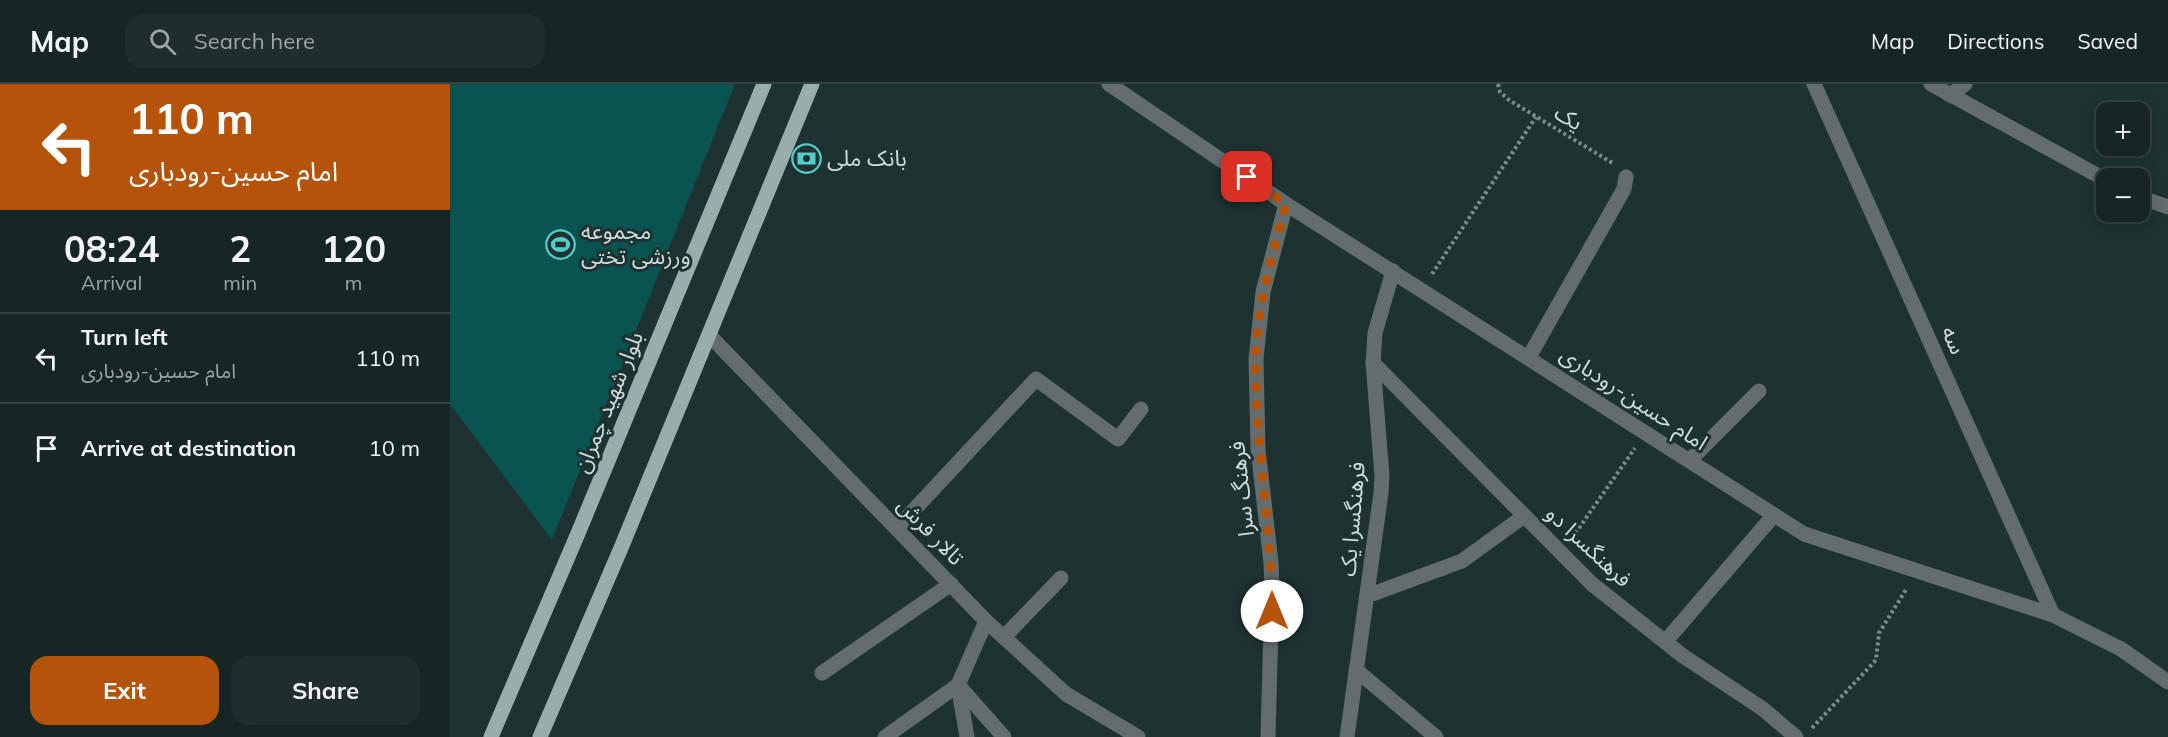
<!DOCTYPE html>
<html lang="en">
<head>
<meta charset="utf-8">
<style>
	:root { --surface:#162625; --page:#1f2e2d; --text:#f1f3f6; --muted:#9ea5a7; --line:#354342; --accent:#b45309 }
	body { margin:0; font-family:Mulish,"Noto Sans Arabic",sans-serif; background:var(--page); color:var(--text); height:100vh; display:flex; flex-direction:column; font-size:22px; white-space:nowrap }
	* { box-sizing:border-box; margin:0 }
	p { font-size:20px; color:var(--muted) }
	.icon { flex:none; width:33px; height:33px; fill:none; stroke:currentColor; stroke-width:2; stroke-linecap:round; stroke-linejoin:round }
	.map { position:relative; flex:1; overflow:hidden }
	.drawer { display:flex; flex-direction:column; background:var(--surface); width:450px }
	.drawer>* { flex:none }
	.hud { background:#b45309; color:#fff; overflow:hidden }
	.tools { position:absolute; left:1646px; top:18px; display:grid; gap:12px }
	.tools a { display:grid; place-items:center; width:54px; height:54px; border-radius:12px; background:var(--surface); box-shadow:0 3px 15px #0003,0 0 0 2px var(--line); font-size:30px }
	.pin { position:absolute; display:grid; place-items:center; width:51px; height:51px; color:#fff; margin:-26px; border-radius:12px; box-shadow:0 3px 9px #0006 }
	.me { position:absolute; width:66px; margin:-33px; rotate:0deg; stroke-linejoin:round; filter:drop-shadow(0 0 4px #0008) }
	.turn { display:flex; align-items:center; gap:21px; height:126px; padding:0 30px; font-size:27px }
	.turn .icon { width:78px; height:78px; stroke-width:2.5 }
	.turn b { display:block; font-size:42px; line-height:51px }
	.eta { display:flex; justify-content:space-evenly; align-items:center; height:102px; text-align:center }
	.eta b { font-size:36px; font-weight:700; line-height:42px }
	.action { display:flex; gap:12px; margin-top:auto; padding:12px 30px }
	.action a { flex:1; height:69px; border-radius:18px; background:var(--accent); color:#fff; font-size:24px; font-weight:700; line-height:69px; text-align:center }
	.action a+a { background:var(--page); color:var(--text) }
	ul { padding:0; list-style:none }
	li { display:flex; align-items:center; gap:18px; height:90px; padding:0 30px; border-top:2px solid var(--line) }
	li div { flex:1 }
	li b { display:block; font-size:22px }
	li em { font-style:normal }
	header { display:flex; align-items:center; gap:36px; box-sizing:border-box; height:84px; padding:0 30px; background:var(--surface); border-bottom:2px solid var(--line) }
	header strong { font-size:28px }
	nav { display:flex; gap:33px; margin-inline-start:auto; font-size:21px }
	.search { width:420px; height:54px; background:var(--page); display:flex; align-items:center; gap:15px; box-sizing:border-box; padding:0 21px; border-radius:18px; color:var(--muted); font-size:22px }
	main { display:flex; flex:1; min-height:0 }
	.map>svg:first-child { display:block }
</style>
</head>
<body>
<header>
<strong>Map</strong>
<div class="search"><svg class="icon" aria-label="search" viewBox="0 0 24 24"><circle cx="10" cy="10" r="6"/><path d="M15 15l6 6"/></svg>Search here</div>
<nav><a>Map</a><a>Directions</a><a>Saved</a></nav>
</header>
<main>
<section class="drawer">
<div class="hud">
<div class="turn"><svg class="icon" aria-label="left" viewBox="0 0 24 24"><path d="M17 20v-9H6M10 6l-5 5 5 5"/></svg><div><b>110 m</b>امام حسین-رودباری</div></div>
</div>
<div class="eta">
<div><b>08:24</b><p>Arrival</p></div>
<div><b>2</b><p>min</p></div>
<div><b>120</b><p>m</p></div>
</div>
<ul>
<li><svg class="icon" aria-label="left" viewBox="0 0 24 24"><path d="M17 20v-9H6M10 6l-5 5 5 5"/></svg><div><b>Turn left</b><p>امام حسین-رودباری</p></div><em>110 m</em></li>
<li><svg class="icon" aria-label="arrive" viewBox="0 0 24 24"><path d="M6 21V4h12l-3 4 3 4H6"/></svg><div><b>Arrive at destination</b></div><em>10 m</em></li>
</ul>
<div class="action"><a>Exit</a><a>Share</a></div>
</section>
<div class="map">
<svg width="1718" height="653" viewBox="0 0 1718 653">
	<rect width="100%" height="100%" fill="#1e3231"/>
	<path fill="#095351" d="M0,0H285L102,456L0,320Z"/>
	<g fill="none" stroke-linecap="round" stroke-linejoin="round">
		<g stroke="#7c8c8b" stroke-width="4" stroke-dasharray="3 3" stroke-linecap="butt">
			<path d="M1048,0L1050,8L1059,16L1164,80"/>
			<path d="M982,190L1086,33"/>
			<path d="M1122,454L1185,364"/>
			<path d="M1362,644L1426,576L1429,549L1457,504"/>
		</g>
		<g stroke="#646d6d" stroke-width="15">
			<path d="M659,0L836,120L1354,450L1603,531L1671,565L1718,598"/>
			<path d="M1364,0L1603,531"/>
			<path d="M1481,0L1656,96"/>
			<path d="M1500,11L1515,0"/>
			<path d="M1689,113L1718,123"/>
			<path d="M259,251L536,537L616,610L688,653"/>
			<path d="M1079,273L1174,105L1176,93"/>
			<path d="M923,279L1142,500L1233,572L1313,625L1346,653"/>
			<path d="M1240,376L1309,307"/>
			<path d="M447,444L586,295L668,355L691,325"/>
			<path d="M917,512L1012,477L1074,432"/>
			<path d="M554,553L611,494"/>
			<path d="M1215,558L1324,431"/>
			<path d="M906,586L986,653"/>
			<path d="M372,589L501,500"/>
			<path d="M435,653L508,601L554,653"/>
			<path d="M517,653L508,601L536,537"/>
			<path d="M818,653L822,502L821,479L808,365L806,275L813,208L836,120"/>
			<path d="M897,653L931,409L932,392L923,279L925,249L943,187"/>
		</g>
		<g stroke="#99adac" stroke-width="15">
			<path d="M41,653L129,447L314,0"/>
			<path d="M90,653L171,464L362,0"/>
		</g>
	</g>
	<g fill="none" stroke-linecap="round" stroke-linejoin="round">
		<path stroke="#b45309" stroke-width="10" stroke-dasharray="0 18" d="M797,93L836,120C823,171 806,223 806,277C805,361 822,443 822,527"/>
	</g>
	<defs>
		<symbol id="bank-ring" viewBox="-11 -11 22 22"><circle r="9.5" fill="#1e3231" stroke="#54cdc8" stroke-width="1.5"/><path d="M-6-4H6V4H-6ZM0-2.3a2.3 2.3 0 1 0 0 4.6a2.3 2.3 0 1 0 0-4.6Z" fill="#54cdc8"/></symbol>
		<symbol id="stadium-ring" viewBox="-11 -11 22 22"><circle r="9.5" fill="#1e3231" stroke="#54cdc8" stroke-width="1.5"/><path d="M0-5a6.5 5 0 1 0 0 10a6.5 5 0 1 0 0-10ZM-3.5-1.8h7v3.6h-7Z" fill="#54cdc8"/></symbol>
	</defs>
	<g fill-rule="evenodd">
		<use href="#bank-ring" x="340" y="58" width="33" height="33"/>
		<use href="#stadium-ring" x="94" y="144" width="33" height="33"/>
	</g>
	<g text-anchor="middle" stroke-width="6" stroke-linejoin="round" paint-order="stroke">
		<g font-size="22" fill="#d1dddc" stroke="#1e3231">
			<text transform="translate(1119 33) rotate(31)" y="8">یک</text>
			<text transform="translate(1504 256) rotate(66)" y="8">سه</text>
			<text transform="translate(1184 314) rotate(33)" y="8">امام حسین-رودباری</text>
			<text transform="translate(158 318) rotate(-68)" y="8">بلوار شهید چمران</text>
			<text transform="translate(791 405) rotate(-96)" y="8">فرهنگ سرا</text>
			<text transform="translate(902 435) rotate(-85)" y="8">فرهنگسرا یک</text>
			<text transform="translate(481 447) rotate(46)" y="8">تالار فرش</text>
			<text transform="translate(1139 462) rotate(43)" y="8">فرهنگسرا دو</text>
		</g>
		<g font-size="22" fill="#d1dddc" stroke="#1e3231" text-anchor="start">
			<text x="377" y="82">بانک ملی</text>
			<text x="131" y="155">مجموعه<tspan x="131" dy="25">ورزشی تختی</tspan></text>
		</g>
	</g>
</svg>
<div class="tools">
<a>+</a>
<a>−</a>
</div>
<div class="pin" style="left:797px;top:93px;background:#d93025"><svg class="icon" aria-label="arrive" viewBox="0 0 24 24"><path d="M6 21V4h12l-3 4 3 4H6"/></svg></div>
<svg class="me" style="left:822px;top:527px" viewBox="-20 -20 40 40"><circle r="19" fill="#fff"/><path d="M0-13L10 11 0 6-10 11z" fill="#b45309"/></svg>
</div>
</main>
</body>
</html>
